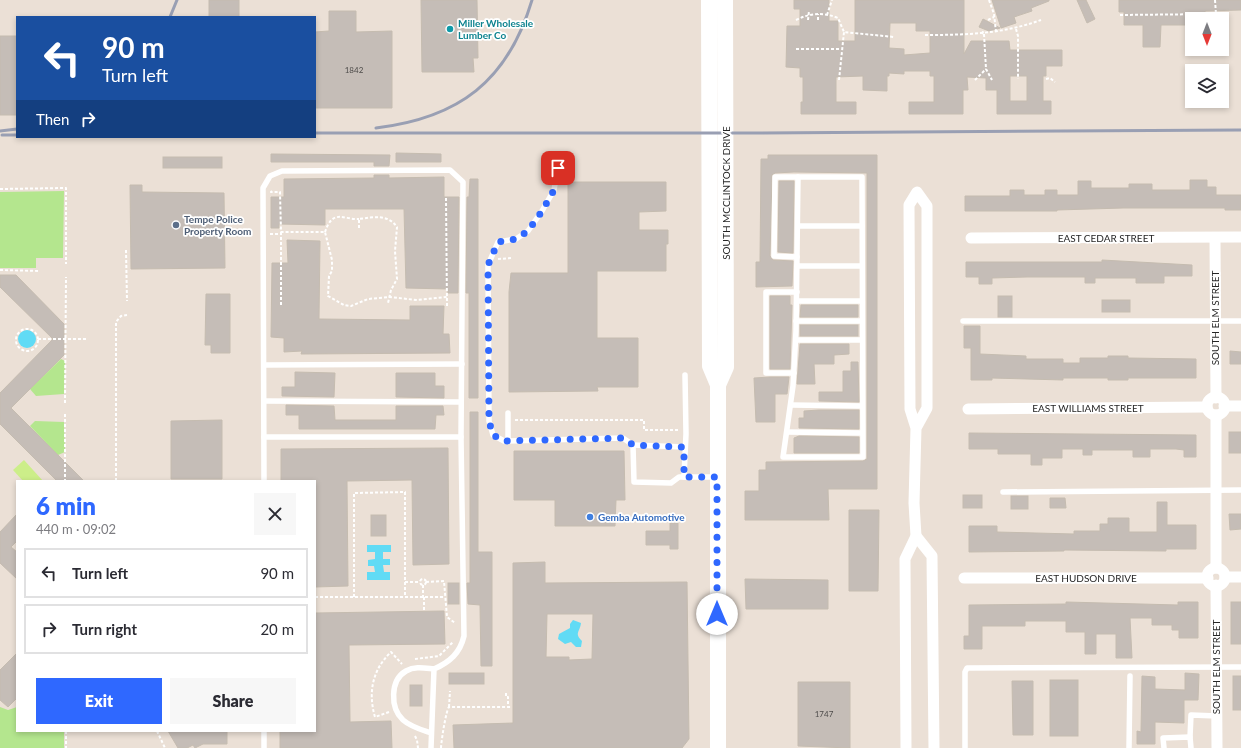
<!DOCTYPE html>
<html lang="en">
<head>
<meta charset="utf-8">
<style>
	:root { --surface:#fff; --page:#f7f7f7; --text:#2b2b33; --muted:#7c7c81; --line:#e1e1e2; --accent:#2f68ff }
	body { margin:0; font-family:Lato,sans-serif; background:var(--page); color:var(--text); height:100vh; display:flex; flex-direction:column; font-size:15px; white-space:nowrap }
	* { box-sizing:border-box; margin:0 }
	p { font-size:13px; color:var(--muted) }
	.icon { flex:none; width:22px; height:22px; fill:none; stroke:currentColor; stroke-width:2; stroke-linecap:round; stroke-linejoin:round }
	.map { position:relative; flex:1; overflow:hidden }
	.panel { position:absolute; left:16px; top:480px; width:300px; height:252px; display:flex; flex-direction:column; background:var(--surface); border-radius:0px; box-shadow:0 2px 6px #0003 }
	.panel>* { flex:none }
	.top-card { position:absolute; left:16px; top:16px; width:300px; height:122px; border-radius:0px; box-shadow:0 2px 6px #0003; background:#1a4fa0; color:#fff; overflow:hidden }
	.needle { width:26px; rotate:180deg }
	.tools { position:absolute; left:1185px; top:12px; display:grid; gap:8px }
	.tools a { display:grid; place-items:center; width:44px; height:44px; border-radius:0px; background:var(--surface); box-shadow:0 2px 6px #0003; font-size:20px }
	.pin { position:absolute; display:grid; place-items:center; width:34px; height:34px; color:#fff; margin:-17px; border-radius:8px; box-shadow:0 2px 6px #0006 }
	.me { position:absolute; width:44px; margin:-22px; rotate:0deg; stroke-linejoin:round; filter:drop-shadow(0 0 3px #0008) }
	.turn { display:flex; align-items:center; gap:14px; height:84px; padding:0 20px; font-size:18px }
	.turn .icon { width:52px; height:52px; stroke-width:2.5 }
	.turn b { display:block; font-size:28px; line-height:34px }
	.then { display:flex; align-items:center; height:38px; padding:0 20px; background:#0003; gap:8px; font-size:15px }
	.round { display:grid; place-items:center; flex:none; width:42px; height:42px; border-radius:0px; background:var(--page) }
	.overview { display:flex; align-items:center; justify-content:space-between; height:68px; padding:0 20px }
	h1 { font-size:24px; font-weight:800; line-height:30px; color:var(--accent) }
	.primary-button { display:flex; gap:8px; margin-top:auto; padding:8px 20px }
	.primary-button a { flex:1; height:46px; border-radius:0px; background:var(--accent); color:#fff; font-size:16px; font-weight:800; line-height:46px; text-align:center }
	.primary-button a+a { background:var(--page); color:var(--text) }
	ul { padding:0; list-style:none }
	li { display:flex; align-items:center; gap:12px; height:50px; margin:0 8px 6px; padding:0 12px; border:2px solid var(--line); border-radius:0px }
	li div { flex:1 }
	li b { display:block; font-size:15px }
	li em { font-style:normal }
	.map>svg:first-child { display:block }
</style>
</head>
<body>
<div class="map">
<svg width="1241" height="748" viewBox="0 0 1241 748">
	<rect width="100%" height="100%" fill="#ebe0d6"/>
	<g fill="#b4e68e">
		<path d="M64,191L63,258H36V268H0V192Z"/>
		<path d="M61,359L65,361L64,394L36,396L30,389Z"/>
		<path d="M35,421L64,422L65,452L58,455L30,426Z"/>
		<path d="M0,707L8,710L17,707V731H64V748H0Z"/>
	</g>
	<path fill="#ccee89" d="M24,460L43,481H23L13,470Z"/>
	<g fill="#61dbf5">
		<circle cx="27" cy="339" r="9"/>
		<path d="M367,545H391V552H383V559H390V565H383L384,572H390V580H367V572H375L374,566H368V560L375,559V552H367Z"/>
		<path d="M573,620L581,623C580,632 574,633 582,641L581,647H576L571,642L565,644L558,639L559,634L570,628V624Z"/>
	</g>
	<g fill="#c5bdb7" stroke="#c5bcb0" fill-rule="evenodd">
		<rect x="209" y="0" width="30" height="17"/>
		<path d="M421,0H477L478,58H473L474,72H422Z"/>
		<path d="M794,0H829V21H838V41H855V0H964V54L971,41H1009L1010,50H1062V66H1046V76H1043V101H1051V114H997V90H986V78L967,77L968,90H963V114H909V102H934V76H930V71H904V74L889,73V76H887V91L863,90V76L836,77V102H856V114H801V102H803V77H800V68L786,67L787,26H800V9H794ZM890,23H916V31H930V53L904,55V49L889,48ZM1010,76H1027V101H1010Z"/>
		<path d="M992,0H1049V1L1031,8L1032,11L1014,17L1016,23L1001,28Z"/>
		<path d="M1077,0H1086L1095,19L1087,23Z"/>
		<path d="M1119,0H1241V10L1205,11V19H1192V25H1161L1160,47H1143V25H1124V12H1119Z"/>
		<path d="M329,11H356V32L392,31V108H315V32L329,31Z"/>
		<path d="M983,19L1000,28L989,31L979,27Z"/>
		<rect x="0" y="36" width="17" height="79"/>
		<path d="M396,153L441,154V162H396Z"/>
		<path d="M271,154L390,155L389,166H374V162H271Z"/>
		<path d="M768,155H877V489H828L829,520H745V491H759V470H766V462L863,461L867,459V173L794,172L775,173L772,175L770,256L773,260L793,261L792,286L756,287V262H760L761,159H768Z"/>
		<rect x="163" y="157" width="59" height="11"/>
		<path d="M374,175H389V178L444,177V197H459L458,293H448V289L406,288L404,209H325V225L279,224V228H271V197H284V179L374,178Z"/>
		<path d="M470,179H478V398H469V293H466L467,197H469Z"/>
		<path d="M1190,180H1207V187H1216V195H1241V210H1225V208H1123L1057,210V211H965V196H1010V190H1024V195H1045V190H1057V195H1078V181H1091V188H1129V184H1152V190H1190Z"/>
		<path d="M779,181H794L793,253L778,252Z"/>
		<path d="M568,182H666V211L639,212V230H668V244H666V271H597V338H638V387H597L598,391L509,392V292L511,273H568Z"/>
		<path d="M130,185H142V192L224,193L225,268L131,269Z"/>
		<path d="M287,240L320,241L319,319L410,320V306H444L443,334H449L450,353L301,354L302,351L284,352V338L271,337L272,263H288Z"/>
		<path d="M1102,260L1192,265V276H1164V283H1136V278H1095V283H1085V277H1027L992,278V284H979V277H966V262H1102Z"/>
		<path d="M0,275H16L64,324V355L11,408L84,481H57L0,424V393L53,339L0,287Z"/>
		<path d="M206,294H230V353H211V345H205Z"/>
		<path d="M770,296H790V305H792L790,369H770Z"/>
		<rect x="998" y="296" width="14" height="21"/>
		<rect x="1102" y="300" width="28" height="12"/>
		<path d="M801,305H858V317H800Z"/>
		<rect x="800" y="325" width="58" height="11"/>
		<path d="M964,326H980V354L1026,356V359H1063V363H1080V358H1108V356H1128V358L1196,359V378H1128V380H1108V378H1063V380L992,378V380H971V348H964Z"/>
		<path d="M800,344H849V354L834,355V364H814L815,384H797Z"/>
		<path d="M1230,351L1241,352V364H1230Z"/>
		<path d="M851,362H858L859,402L819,401V392H843V371H851Z"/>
		<path d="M295,372L335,373L334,397L282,396V387H295Z"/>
		<path d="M396,373H435V386H444V398L396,397Z"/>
		<path d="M770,377H789L787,394H775V422H756L754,378Z"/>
		<path d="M286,405L334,406L335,420H396V406H443L444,415H436L435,429H299V415H286Z"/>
		<path d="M819,410H859V429L799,428V418H804V411Z"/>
		<path d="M470,412H478V552H492V666H481L480,605L468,604L467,583H470Z"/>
		<path d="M222,420V479H171V421Z"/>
		<rect x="1229" y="432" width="12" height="21"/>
		<path d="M969,433L1196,435V457H1184V450L1176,449H1150V457H1133V450H1092V455H1083V449H1062V458H1042V465H1031V454H998V449H969Z"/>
		<path d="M799,436L859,437V453H794V438Z"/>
		<path d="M448,448L449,564L413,565L412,480L347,481L348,586L315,587V481H281V449Z"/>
		<path d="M514,451H624L625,500H616L615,526H555V500H514Z"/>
		<rect x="963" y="495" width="19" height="13"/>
		<rect x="1011" y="496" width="17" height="13"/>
		<path d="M1050,498H1065L1066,508H1050Z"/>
		<path d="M1157,502H1167V525H1196V549H1166V551L1064,550V551L969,552V526H997V532L1074,534V531H1100V524H1108V518H1129V532H1157Z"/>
		<path d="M849,510H879L878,591H849Z"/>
		<path d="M17,514V541L11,547L17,552V579L0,563V532Z"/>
		<path d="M1229,514H1241V529L1230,530Z"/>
		<rect x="371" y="515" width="15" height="21"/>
		<path d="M670,523H678V549H670V545H646V531H670Z"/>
		<path d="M545,562V583L687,582L689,739L682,748H454L453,725L513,723V563ZM547,614H593L592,659L569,660V657H546Z"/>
		<path d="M745,579L828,580V609H746Z"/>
		<rect x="448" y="583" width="11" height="21"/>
		<path d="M1066,602L1178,605V602H1198V638H1179V630H1172V625H1152V618H1130L1132,658H1116V634H1096V654H1085V632H1066V621H1025V626H982V649H964V636H969V605L1066,604Z"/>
		<rect x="1231" y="602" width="10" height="42"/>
		<path d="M444,611L445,644L349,645L350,722L391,721L392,748H280V731H315V613Z"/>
		<path d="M17,653V698L8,707L0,700V670Z"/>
		<rect x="449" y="673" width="35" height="11"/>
		<path d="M1185,673L1199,674L1198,700H1184V723L1155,722V744H1137V731L1141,732L1142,676L1155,677V689L1185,690Z"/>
		<rect x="1233" y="676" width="8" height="34"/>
		<rect x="1050" y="680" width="28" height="56"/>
		<path d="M1012,681H1033V735H1013Z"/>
		<path d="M798,682H850V748L798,746Z"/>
		<rect x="410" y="685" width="12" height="21"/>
		<path d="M168,731H227V744H203L195,748L193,745L187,748H178Z"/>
	</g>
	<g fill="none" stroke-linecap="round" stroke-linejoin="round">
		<g stroke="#fff" stroke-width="2" stroke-dasharray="3 2" stroke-linecap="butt">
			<path d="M989,0L994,14L996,32"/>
			<path d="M1215,0L1216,14"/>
			<path d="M827,15L832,0"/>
			<path d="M1120,15L1219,14"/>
			<path d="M796,20C810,13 823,12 838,18L844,32L894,37"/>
			<path d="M808,20L809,11"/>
			<path d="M818,20V14"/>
			<path d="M988,20L994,17"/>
			<path d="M1016,29L1018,36V79"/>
			<path d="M982,34L984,30"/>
			<path d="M984,34L986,69L992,80"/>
			<path d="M925,35C965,35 1003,34 1041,20"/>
			<path d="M796,49H841"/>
			<path d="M1046,79L1050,78L1055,82"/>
			<path d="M839,80L844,32"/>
			<path d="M975,80L986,69"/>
			<path d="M0,189L66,188V264"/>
			<path d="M272,191L271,192H280L281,232H325L332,260V271L329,276L328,296L344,305L351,306L368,299L389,297L417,300L447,297"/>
			<path d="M446,198L447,306"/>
			<path d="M359,228V219C374,217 388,214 397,227L395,251L397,279L391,290L388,303"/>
			<path d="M281,232V305"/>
			<path d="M325,232C333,208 344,220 359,219"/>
			<path d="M270,234H281"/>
			<path d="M126,250L127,301"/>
			<path d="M498,259L512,258"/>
			<path d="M0,270L40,271"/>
			<circle cx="27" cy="340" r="11"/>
			<path d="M38,339H86"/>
			<path d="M65,403L66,277"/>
			<path d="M65,414V481"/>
			<path d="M515,420H644V430H679"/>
			<path d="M116,481V322L121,316L127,315"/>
			<circle cx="423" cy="582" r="3"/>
			<path d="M405,582H420"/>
			<path d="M426,582L444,581L447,617L455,623"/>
			<path d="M423,585V597"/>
			<path d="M315,597H445"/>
			<path d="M354,597V493L405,492V597"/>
			<path d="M424,597V610"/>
			<path d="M415,659L439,656L453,642"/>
			<path d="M506,693V697H508V707"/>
			<path d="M449,707L450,691"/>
			<path d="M389,712L375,717C368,693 372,670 391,652L402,664"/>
			<path d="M66,731V748"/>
			<path d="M157,731L165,748"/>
			<path d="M415,736L417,740L418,748"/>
			<path d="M441,748C441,743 446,710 449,707H512"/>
		</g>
		<g stroke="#fff" stroke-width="5.5">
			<path d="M558,168L554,190L542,211L528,231L516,239L498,242L488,265L489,421L493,435L504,441L623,438L633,445L634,482L671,483L679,477H717"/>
			<path d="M798,177H862L863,457H783L793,386L796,331Z"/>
			<path d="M798,226H862"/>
			<path d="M797,257L774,256L775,177H798"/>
			<path d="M797,266H862"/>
			<path d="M797,301H862"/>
			<path d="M796,321H862"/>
			<path d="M963,321H1241"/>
			<path d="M796,340H862"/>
			<path d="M265,365L462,364"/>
			<path d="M794,373H766V292H797"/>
			<path d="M264,401L461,402"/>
			<path d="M791,405L862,406"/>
			<path d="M508,413V441"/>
			<path d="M787,432L862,433"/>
			<path d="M264,437H461"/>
			<path d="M633,445L685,447"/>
			<path d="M684,477L686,434L685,375"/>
			<path d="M264,481L263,188L270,176L282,171L450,170L463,182L461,437L464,636C460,653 450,662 434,669L431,748"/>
			<path d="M1003,492L1241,490"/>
			<path d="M431,733C422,730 411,727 403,720C390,708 390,680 406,671C415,666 424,668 434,669"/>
			<path d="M1190,737L1191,715L1217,716"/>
			<path d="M264,748V731"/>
			<path d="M965,748V672L967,668L1241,667"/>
			<path d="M1129,748L1130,676"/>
			<path d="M1164,748L1163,738L1190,737L1191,748"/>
		</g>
		<g stroke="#fff" stroke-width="11">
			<path d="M971,238L1241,237"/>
			<path d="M1215,238L1216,398"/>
			<circle cx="1216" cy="406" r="9"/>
			<path d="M1224,406H1241"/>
			<path d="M968,409L1207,407"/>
			<path d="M1216,415V568"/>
			<path d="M916,536L932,556L934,748"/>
			<circle cx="1216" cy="577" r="9"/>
			<path d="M1225,577H1241"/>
			<path d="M964,578H1208"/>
			<path d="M1216,585L1217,748"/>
			<path d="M906,748L905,559L916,536L914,503L916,428L910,409L909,205L917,192L927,206V408L916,428"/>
		</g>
		<g stroke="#fff" stroke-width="16">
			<path d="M709,0L710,366L718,385V748"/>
			<path d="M718,385L726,367L725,0"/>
		</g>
		<g stroke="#999fb3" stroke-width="3">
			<path d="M170,17L177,0"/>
			<path d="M376,128C459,118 508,81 532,0"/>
			<path d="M0,131L17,129"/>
			<path d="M315,133H749L1241,130"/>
			<path d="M2,135H17"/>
		</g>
	</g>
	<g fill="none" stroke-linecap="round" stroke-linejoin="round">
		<path stroke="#2f68ff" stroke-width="7" stroke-dasharray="0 12.6" d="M558,168L554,190L542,211L528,231L516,239L498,242L488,265L489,421L493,435L504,441L623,438L633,445L684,447V477H717V614"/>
	</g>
	<circle fill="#0f9aa8" stroke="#fff" stroke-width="1.5" cx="450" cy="29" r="4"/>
	<circle fill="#5c6f8a" stroke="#fff" stroke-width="1.5" cx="176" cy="225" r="4"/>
	<circle fill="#3f7fe0" stroke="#fff" stroke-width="1.5" cx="590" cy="517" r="4"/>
	<g text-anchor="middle" stroke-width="3.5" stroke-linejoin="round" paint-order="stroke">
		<g font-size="8" fill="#4e4c4a">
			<text x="354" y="73">1842</text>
			<text x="824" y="717">1747</text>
		</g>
		<g font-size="10" font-weight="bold" fill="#0d838f" stroke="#fff" text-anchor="start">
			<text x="458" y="27">Miller Wholesale<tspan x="458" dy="12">Lumber Co</tspan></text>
		</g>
		<g font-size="10" fill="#262626" stroke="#fff">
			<text transform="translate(726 193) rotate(-90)" y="4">SOUTH MCCLINTOCK DRIVE</text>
			<text x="1106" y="242">EAST CEDAR STREET</text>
			<text transform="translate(1215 318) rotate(-90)" y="4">SOUTH ELM STREET</text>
			<text x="1088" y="412">EAST WILLIAMS STREET</text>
			<text x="1086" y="582">EAST HUDSON DRIVE</text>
			<text transform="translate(1216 667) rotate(-90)" y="4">SOUTH ELM STREET</text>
		</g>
		<g font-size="10" font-weight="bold" fill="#4e5e75" stroke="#fff" text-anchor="start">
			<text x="184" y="223">Tempe Police<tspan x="184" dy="12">Property Room</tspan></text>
		</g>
		<g font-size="10" font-weight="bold" fill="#366cbe" stroke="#fff" text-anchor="start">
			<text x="598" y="521">Gemba Automotive</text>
		</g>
	</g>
</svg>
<div class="tools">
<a><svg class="needle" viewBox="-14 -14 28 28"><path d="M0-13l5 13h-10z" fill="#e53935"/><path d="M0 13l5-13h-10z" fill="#7c7c81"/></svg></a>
<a><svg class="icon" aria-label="layers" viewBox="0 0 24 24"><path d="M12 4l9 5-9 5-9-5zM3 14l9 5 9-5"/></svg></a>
</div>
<div class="pin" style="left:558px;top:168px;background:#d93025"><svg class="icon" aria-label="arrive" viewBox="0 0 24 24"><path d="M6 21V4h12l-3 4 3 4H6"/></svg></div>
<svg class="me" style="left:717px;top:614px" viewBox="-20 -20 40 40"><circle r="19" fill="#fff"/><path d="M0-13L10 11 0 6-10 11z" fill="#2f68ff"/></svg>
<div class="top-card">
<div class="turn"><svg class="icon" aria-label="left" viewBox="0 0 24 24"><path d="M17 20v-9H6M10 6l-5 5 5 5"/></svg><div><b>90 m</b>Turn left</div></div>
<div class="then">Then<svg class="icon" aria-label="right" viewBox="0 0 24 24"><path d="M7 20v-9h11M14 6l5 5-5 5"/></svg></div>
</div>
<section class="panel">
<div class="overview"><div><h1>6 min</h1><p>440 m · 09:02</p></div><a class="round"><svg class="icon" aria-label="close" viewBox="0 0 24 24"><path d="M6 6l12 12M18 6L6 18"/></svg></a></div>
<ul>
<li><svg class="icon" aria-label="left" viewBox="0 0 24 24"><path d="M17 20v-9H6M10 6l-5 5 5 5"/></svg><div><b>Turn left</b></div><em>90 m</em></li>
<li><svg class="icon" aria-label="right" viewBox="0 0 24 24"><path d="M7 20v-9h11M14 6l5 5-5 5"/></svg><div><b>Turn right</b></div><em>20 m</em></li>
</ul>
<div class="primary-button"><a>Exit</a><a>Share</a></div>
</section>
</div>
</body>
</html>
